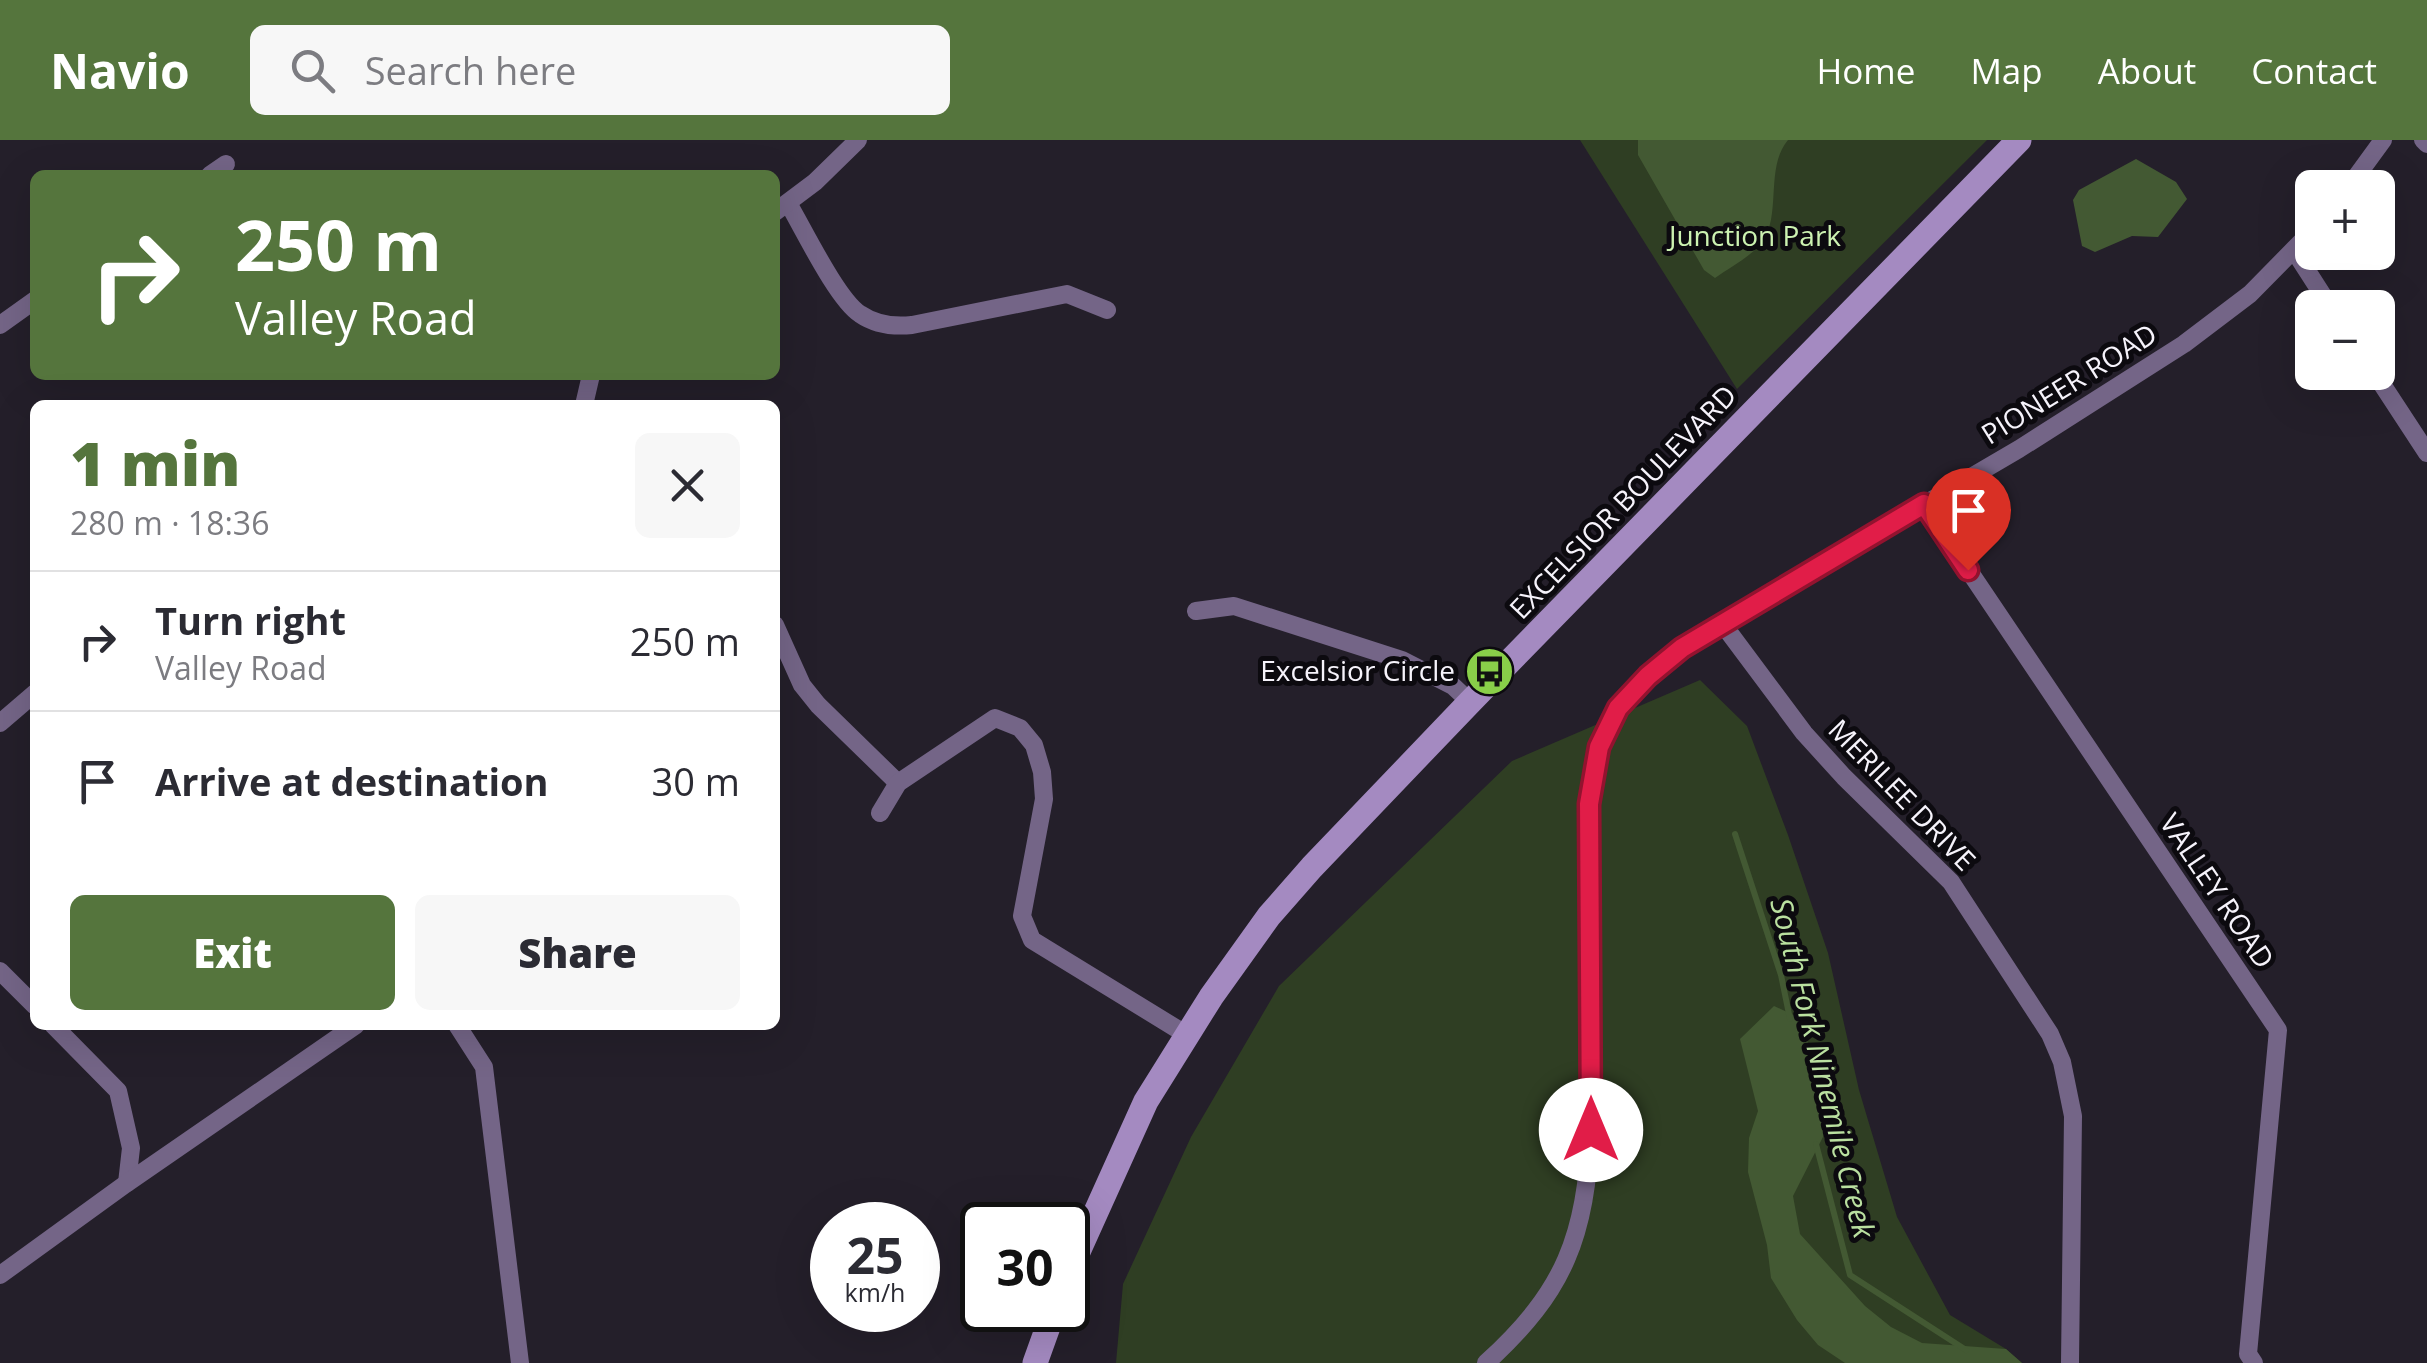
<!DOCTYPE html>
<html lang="en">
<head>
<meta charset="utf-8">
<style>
	:root { --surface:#fff; --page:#f7f7f7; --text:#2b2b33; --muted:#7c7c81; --line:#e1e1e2; --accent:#55753d }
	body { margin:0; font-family:"Open Sans",sans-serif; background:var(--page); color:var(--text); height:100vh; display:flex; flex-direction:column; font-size:38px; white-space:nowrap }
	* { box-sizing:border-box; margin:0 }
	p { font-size:32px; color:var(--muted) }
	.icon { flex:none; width:55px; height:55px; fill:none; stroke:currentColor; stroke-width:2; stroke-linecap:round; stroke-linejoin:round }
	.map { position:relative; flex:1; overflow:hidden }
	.details { position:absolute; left:30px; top:260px; width:750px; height:630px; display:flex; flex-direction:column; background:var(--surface); border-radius:15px; box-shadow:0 10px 40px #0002 }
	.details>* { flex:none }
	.top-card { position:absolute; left:30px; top:30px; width:750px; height:210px; border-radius:15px; box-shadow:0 10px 40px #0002; background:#55753d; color:#fff; overflow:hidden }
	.tools { position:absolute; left:2295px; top:30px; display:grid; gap:20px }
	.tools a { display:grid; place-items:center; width:100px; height:100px; border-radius:15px; background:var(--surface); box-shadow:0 10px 40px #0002; font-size:50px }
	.speed { position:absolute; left:810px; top:1062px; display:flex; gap:20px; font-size:50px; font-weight:700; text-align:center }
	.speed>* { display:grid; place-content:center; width:130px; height:130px; border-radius:50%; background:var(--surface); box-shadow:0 10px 40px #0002; line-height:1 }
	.speed small { font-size:25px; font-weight:400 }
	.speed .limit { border:5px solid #111; border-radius:15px; background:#fff; color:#111 }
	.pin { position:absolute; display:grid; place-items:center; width:85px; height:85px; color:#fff; margin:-102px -42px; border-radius:50% 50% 50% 0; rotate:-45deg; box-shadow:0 0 10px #0007 }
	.pin .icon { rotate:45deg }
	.me { position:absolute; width:110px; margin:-55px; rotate:0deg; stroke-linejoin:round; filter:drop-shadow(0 0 8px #0008) }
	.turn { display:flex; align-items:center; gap:35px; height:210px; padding:0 40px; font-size:45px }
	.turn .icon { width:130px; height:130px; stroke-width:2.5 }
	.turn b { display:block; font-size:70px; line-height:85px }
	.round { display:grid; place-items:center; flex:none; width:105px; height:105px; border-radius:15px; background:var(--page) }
	.head { display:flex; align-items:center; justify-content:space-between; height:170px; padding:0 40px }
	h1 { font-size:60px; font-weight:800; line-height:75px; color:var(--accent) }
	.cta { display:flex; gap:20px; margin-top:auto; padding:20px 40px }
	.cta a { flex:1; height:115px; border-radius:15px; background:var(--accent); color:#fff; font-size:40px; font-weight:800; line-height:115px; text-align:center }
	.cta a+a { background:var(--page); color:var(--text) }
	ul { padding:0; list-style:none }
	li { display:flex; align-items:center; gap:30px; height:140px; padding:0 40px; border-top:2px solid var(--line) }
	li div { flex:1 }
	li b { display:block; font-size:38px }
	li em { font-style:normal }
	header { display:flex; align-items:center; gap:60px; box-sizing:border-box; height:140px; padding:0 50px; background:var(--accent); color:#fff }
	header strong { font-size:48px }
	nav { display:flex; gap:55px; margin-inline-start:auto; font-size:35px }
	.search { width:700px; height:90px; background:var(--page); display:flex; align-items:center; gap:25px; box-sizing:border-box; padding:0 35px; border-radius:15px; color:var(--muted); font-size:38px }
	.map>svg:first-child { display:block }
</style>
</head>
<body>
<header>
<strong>Navio</strong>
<div class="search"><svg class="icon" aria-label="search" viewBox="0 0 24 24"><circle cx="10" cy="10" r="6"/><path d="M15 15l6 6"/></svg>Search here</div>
<nav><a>Home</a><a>Map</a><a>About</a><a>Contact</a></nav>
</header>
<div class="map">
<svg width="2427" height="1223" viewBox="0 0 2427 1223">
	<rect width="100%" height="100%" fill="#241f2a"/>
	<g fill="#2f3e23">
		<path d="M1580,0H1987L1737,249Z"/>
		<path d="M1700,540L1747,586L1788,695L1828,813L1859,950L1897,1077L1950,1175L2006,1209L2022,1223H1116L1123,1144L1191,997L1279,846L1512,621Z"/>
	</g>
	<g fill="#435933">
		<path d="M1638,0H1788C1764,28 1783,79 1760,105C1748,118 1729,128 1715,138L1704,130L1638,15Z"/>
		<path d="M2136,19L2176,42L2187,59L2158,97L2132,96L2095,112L2082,106L2073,60L2079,50Z"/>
		<path d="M1774,866L1800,878L1813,919L1827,989L1793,1056L1800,1094L1865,1166L1891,1187L1922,1203L2006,1209L2022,1223H1845L1818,1205L1797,1180L1771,1138L1767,1105L1748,1032L1749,998L1758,971L1740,899Z"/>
	</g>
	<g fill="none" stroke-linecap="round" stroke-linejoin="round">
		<g stroke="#435933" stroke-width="6">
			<path d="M1735,694L1781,835L1790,879"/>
			<path d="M1816,1004L1850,1135L1966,1210"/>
		</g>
		<g stroke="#746587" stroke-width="18">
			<path d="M2423,0L2427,4"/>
			<path d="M210,35L226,24"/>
			<path d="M2348,48L2383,0"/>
			<path d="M788,63C804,90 837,159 860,174C876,185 893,187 912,185L1067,154L1107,170"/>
			<path d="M775,72L815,42L858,0"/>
			<path d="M2295,112L2331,168"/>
			<path d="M0,185L35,160"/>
			<path d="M2374,232L2427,313"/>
			<path d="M584,265L591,235"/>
			<path d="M1924,364L2278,890L2248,1214L2254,1223"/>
			<path d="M1196,471L1234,466L1402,520L1453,546L1470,562"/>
			<path d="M1722,483L1804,593L1844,637L1951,742L2050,894L2062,922L2073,976L2070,1223"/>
			<path d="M775,485L802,545L818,565L898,643"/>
			<path d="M0,583L35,553"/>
			<path d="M880,673L898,643L995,578L1020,588L1034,605L1042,632L1044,659L1022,776L1032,800L1187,895"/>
			<path d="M0,831L35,866"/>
			<path d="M53,885L118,951L131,1008L127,1043"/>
			<path d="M457,885L484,927L520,1223"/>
			<path d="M0,1135L127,1043L356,885"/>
			<path d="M1486,1223C1566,1150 1585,1097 1591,990L1589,664L1599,607L1618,568L1648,536L1722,483L2019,309L2184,204L2250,154L2312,91"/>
		</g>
		<g stroke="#a48ac1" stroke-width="25">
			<path d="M1068,1134L1146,961L1211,857L1269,776L1312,727L1470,562L2019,0"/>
			<path d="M1035,1223L1054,1170"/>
		</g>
	</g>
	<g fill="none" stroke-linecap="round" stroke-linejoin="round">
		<defs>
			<path id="route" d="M1591,990L1589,664L1599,607L1618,568L1648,536L1682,508L1924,364L1968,430"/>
		</defs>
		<use href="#route" stroke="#92132f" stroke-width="25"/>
		<use href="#route" stroke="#e11d48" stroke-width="18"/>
	</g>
	<defs>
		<symbol id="bus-disc" viewBox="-11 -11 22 22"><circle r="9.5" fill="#89cf49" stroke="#0c0a0f"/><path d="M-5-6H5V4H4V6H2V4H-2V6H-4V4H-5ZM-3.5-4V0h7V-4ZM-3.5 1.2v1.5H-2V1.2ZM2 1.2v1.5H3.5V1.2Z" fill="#111"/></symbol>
	</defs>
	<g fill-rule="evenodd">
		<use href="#bus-disc" x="1462" y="504" width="55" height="55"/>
	</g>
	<g text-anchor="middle" stroke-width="10" stroke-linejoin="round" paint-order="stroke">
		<g font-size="28" fill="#ccf2b1" stroke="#0c0a0f">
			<text x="1755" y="106">Junction Park</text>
		</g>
		<g font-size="28" fill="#f6f3fb" stroke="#0c0a0f">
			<text transform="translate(2069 244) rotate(-32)" y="10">PIONEER ROAD</text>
			<text transform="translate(1623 362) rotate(-46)" y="10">EXCELSIOR BOULEVARD</text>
			<text transform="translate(1902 655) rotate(46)" y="10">MERILEE DRIVE</text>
			<text transform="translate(2217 751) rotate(56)" y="10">VALLEY ROAD</text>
		</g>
		<g font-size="28" fill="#f6f3fb" stroke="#0c0a0f" text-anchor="end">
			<text x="1455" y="541">Excelsior Circle</text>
		</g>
		<g font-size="30" font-style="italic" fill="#bae0a0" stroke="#0c0a0f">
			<text transform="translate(1822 928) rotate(76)" y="10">South Fork Ninemile Creek</text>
		</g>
	</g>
</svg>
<div class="tools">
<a>+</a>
<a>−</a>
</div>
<div class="speed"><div>25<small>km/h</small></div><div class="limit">30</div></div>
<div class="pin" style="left:1968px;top:430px;background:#d93025"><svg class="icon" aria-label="arrive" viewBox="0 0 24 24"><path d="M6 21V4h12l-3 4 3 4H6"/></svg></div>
<svg class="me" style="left:1591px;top:990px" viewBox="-20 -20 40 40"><circle r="19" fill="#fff"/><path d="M0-13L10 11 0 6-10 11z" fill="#e11d48"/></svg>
<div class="top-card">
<div class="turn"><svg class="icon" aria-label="right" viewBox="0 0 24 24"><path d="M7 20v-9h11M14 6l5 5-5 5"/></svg><div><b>250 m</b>Valley Road</div></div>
</div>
<section class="details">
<div class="head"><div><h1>1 min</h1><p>280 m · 18:36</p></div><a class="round"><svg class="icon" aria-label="close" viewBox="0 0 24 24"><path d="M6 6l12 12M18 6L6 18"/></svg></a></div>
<ul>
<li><svg class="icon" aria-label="right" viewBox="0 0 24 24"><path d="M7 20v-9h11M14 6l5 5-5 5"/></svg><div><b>Turn right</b><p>Valley Road</p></div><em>250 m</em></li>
<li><svg class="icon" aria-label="arrive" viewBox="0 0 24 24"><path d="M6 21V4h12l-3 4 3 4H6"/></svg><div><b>Arrive at destination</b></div><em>30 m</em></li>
</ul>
<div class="cta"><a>Exit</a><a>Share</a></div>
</section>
</div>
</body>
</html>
